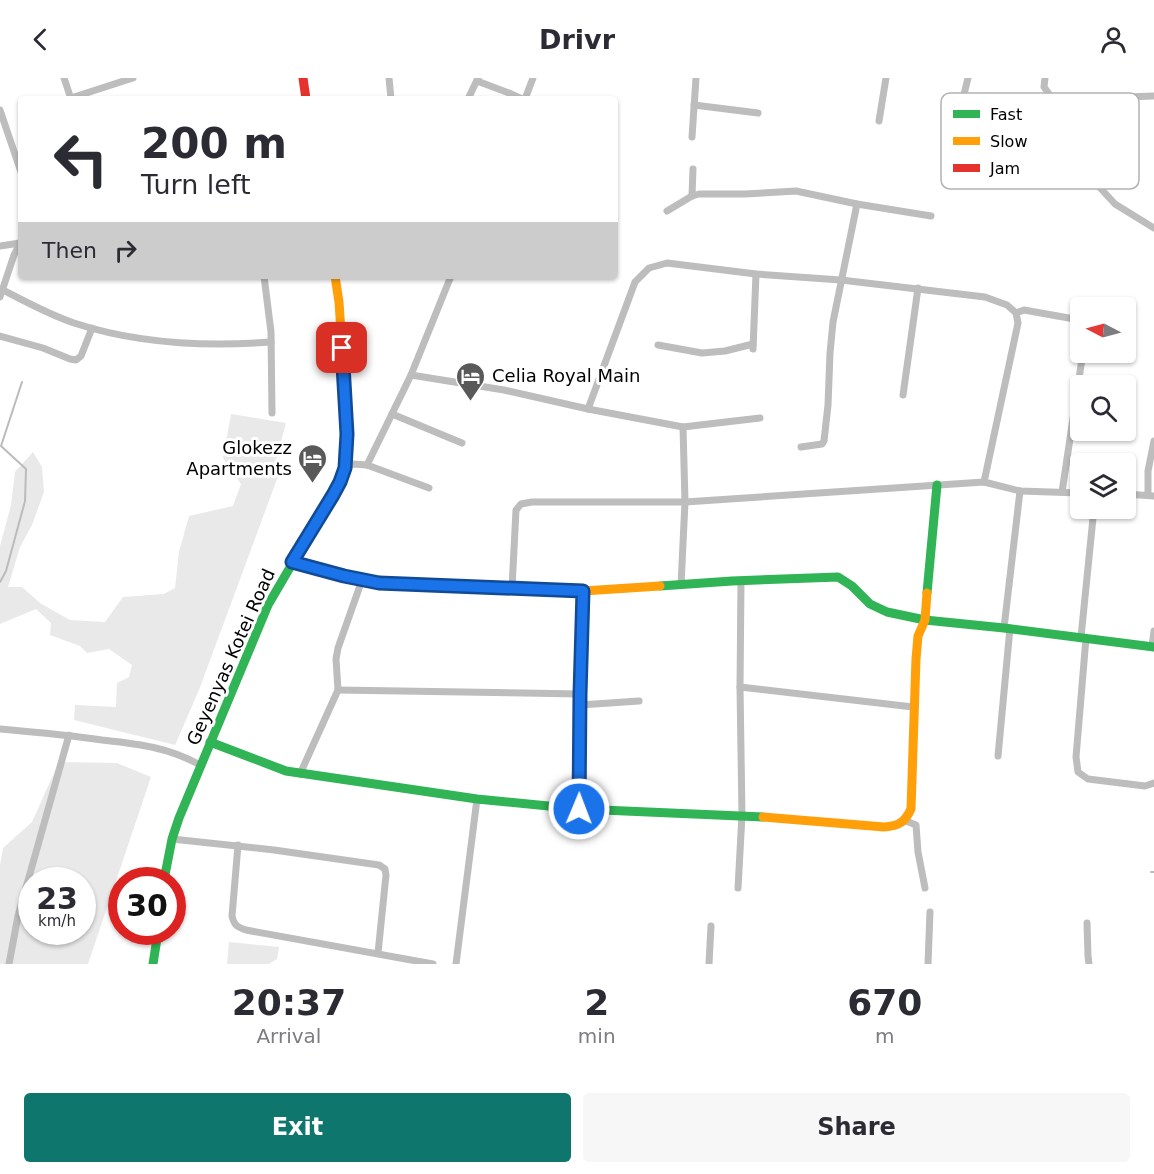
<!DOCTYPE html>
<html lang="en">
<head>
<meta charset="utf-8">
<style>
	:root { --surface:#fff; --page:#f7f7f7; --text:#2b2b33; --muted:#7c7c81; --accent:#0f766e }
	body { margin:0; font-family:"DejaVu Sans",sans-serif; background:var(--page); color:var(--text); height:100vh; display:flex; flex-direction:column; font-size:22px; white-space:nowrap }
	* { box-sizing:border-box; margin:0 }
	p { font-size:20px; color:var(--muted) }
	.icon { flex:none; width:33px; height:33px; fill:none; stroke:currentColor; stroke-width:2; stroke-linecap:round; stroke-linejoin:round }
	.map { position:relative; height:886px; overflow:hidden }
	.drawer { display:flex; flex-direction:column; background:var(--surface); flex:1 }
	.drawer>* { flex:none }
	.hud { position:absolute; left:18px; top:18px; width:600px; height:183px; border-radius:6px; box-shadow:0 2px 4px #0004; background:#fff; color:var(--text); overflow:hidden }
	.needle { width:39px; rotate:276deg }
	.fabs { position:absolute; left:1070px; top:219px; display:grid; gap:12px }
	.fabs a { display:grid; place-items:center; width:66px; height:66px; border-radius:6px; background:var(--surface); box-shadow:0 2px 4px #0004; font-size:30px }
	.speed { position:absolute; left:18px; top:789px; display:flex; gap:12px; font-size:30px; font-weight:700; text-align:center }
	.speed>* { display:grid; place-content:center; width:78px; height:78px; border-radius:50%; background:var(--surface); box-shadow:0 2px 4px #0004; line-height:1 }
	.speed small { font-size:15px; font-weight:400 }
	.speed .limit { border:9px solid #d22; background:#fff; color:#111 }
	.pin { position:absolute; display:grid; place-items:center; width:51px; height:51px; color:#fff; margin:-26px; border-radius:12px; box-shadow:0 3px 9px #0006 }
	.me { position:absolute; width:66px; margin:-33px; rotate:1deg; stroke-linejoin:round; filter:drop-shadow(0 0 4px #0008) }
	.turn { display:flex; align-items:center; gap:21px; height:126px; padding:0 24px; font-size:27px }
	.turn .icon { width:78px; height:78px; stroke-width:2.5 }
	.turn b { display:block; font-size:42px; line-height:51px }
	.then { display:flex; align-items:center; height:57px; padding:0 24px; background:#0003; gap:12px; font-size:22px }
	.eta { display:flex; justify-content:space-evenly; align-items:center; height:102px; text-align:center }
	.eta b { font-size:36px; font-weight:700; line-height:42px }
	.action { display:flex; gap:12px; margin-top:auto; padding:12px 24px }
	.action a { flex:1; height:69px; border-radius:6px; background:var(--accent); color:#fff; font-size:24px; font-weight:700; line-height:69px; text-align:center }
	.action a+a { background:var(--page); color:var(--text) }
	header { display:flex; justify-content:space-between; align-items:center; height:78px; padding:0 24px; background:var(--surface); font-size:27px; font-weight:700 }
	.map>svg:first-child { display:block }
</style>
</head>
<body>
<header><svg class="icon" aria-label="back" viewBox="0 0 24 24"><path d="M15 5l-7 7 7 7"/></svg>Drivr<svg class="icon" aria-label="person" viewBox="0 0 24 24"><circle cx="12" cy="8" r="4"/><path d="M4 21q1-7 8-7t8 7"/></svg></header>
<div class="map">
<svg width="1154" height="886" viewBox="0 0 1154 886">
	<rect width="100%" height="100%" fill="#fff"/>
	<g fill="#e9e9e9" fill-rule="evenodd">
		<path d="M231,336L286,345L276,382L284,384L280,393L199,612L175,667L74,642L75,627L116,629L117,605L129,599L132,587L109,571L87,575L80,568L50,557L51,545L36,531L0,546V468L11,427L15,394L33,374L42,389L44,414L32,447L20,469L8,509H22L40,525L70,542L105,544L123,519L164,516L175,510L179,474L189,438L233,428L241,406L223,380Z"/>
		<path d="M59,684L117,685L151,699L88,886H0V788L3,770L32,744ZM32,802H82V854H32Z"/>
		<path d="M229,864L279,869L277,881L269,886H227Z"/>
	</g>
	<g fill="none" stroke-linecap="round" stroke-linejoin="round">
		<g stroke="#bbb" stroke-width="2">
			<path d="M0,504L6,493L25,423L26,391L1,368L22,304"/>
			<path d="M1151,794H1154"/>
		</g>
		<g stroke="#bdbdbd" stroke-width="7">
			<path d="M64,0L71,21"/>
			<path d="M389,0L391,21"/>
			<path d="M1045,0L1044,9L1057,27L1067,74L1115,126L1154,150"/>
			<path d="M477,3L509,15L522,21"/>
			<path d="M71,20L133,0"/>
			<path d="M1096,20L1154,18"/>
			<path d="M468,21L478,0"/>
			<path d="M525,21L533,0"/>
			<path d="M694,27L758,35"/>
			<path d="M0,32L21,94"/>
			<path d="M879,43L886,0"/>
			<path d="M957,45L968,0"/>
			<path d="M692,59L696,0"/>
			<path d="M692,118L693,91"/>
			<path d="M667,133L692,118L699,116H745L796,113L857,126L931,138"/>
			<path d="M0,168L20,165"/>
			<path d="M264,198L271,254L272,335"/>
			<path d="M3,212C26,224 50,237 74,245C138,266 205,269 271,264"/>
			<path d="M0,219L14,177L21,163"/>
			<path d="M1016,235L1024,232L1080,242"/>
			<path d="M0,258L43,270L70,281L76,282L81,278L92,250"/>
			<path d="M658,267L702,275L725,273L753,266"/>
			<path d="M753,271L756,196"/>
			<path d="M411,297L504,312L588,331L683,349L760,340"/>
			<path d="M903,317L918,210"/>
			<path d="M588,331L635,204L649,190L667,185L756,196L841,202L985,219L1007,227L1016,235L1018,245L984,404"/>
			<path d="M392,336L462,365"/>
			<path d="M801,369L822,366L824,363L828,327L830,275L833,244L857,126"/>
			<path d="M367,387L411,297L451,198"/>
			<path d="M345,390L353,386L367,387L429,410"/>
			<path d="M1062,414L1083,274"/>
			<path d="M1125,416L1154,418"/>
			<path d="M1148,417V393L1154,363"/>
			<path d="M681,507L685,424L683,349"/>
			<path d="M512,510L516,432L521,426L532,424H685L984,404L1020,413L1080,415"/>
			<path d="M1004,550L1020,413"/>
			<path d="M1081,559L1094,430"/>
			<path d="M1086,560L1076,679L1078,694L1088,701L1145,708L1154,705"/>
			<path d="M1152,568L1154,553"/>
			<path d="M740,609L913,629"/>
			<path d="M338,612L580,616"/>
			<path d="M580,627L639,623"/>
			<path d="M0,651C34,654 68,657 102,662C138,666 168,669 200,687"/>
			<path d="M998,678L1010,550"/>
			<path d="M300,696L338,612L336,581L338,570L362,502"/>
			<path d="M579,731L580,616L583,513"/>
			<path d="M906,743L916,747L918,774L925,810"/>
			<path d="M172,761L274,772L379,787L385,791L386,797L378,875"/>
			<path d="M238,767L232,838C234,847 237,849 246,852L433,886"/>
			<path d="M738,810L742,737L740,609L741,503"/>
			<path d="M1087,845L1088,878L1089,886"/>
			<path d="M9,886L18,838L69,657"/>
			<path d="M456,886L477,721"/>
			<path d="M709,886L711,848"/>
			<path d="M928,886L930,834"/>
		</g>
		<g stroke="#30b455" stroke-width="9">
			<path d="M660,508L732,503L838,499L852,508L870,526L887,534L925,542L1004,550L1154,569"/>
			<path d="M927,515L937,407"/>
			<path d="M210,664L286,693L477,721L579,731L763,739"/>
			<path d="M164,802L172,761L179,740L268,527L340,404C349,380 347,355 346,329"/>
			<path d="M153,886L158,854"/>
		</g>
		<g stroke="#ff9f0a" stroke-width="9">
			<path d="M335,198L339,224L346,329"/>
			<path d="M292,484L343,498L379,505L583,513L660,508"/>
			<path d="M763,739L884,749C899,748 905,744 911,731L916,581L918,558L925,542L927,515"/>
		</g>
		<path stroke="#e5322d" stroke-width="9" d="M303,0L306,21"/>
	</g>
	<g fill="none" stroke-linecap="round" stroke-linejoin="round">
		<defs>
			<path id="route" d="M342,270L347,356L345,390L340,404L333,417L292,484L344,498L379,505L583,513L580,616L579,731"/>
		</defs>
		<use href="#route" stroke="#114b97" stroke-width="15"/>
		<use href="#route" stroke="#1a73e8" stroke-width="10"/>
	</g>
	<defs>
		<symbol id="hotel-pin" viewBox="-11 -11 22 30"><path d="M0 17L-7.5 6A9.5 9.5 0 1 1 7.5 6Z" fill="#595959" stroke="#fff"/><path d="M-6-4.5h1.5V1H6V5H4.5V3h-9V5H-6ZM-4 0a1.8 1.8 0 1 1 3.6 0ZM.5 0V-2.5h3Q6-2.5 6 0Z" fill="#fff"/></symbol>
	</defs>
	<g fill-rule="evenodd">
		<use href="#hotel-pin" x="454" y="282" width="33" height="45"/>
		<use href="#hotel-pin" x="296" y="364" width="33" height="45"/>
	</g>
	<g text-anchor="middle" stroke-width="6" stroke-linejoin="round" paint-order="stroke">
		<g font-size="18" fill="#000" stroke="#fff" text-anchor="start">
			<text x="492" y="304">Celia Royal Main</text>
			<text x="292" y="376" text-anchor="end">Glokezz<tspan x="292" dy="21">Apartments</tspan></text>
		</g>
		<g font-size="18" fill="#000" stroke="#fff">
			<text transform="translate(231 579) rotate(-66)" y="6">Geyenyas Kotei Road</text>
		</g>
	</g>
	<rect x="941" y="15" width="198" height="96" rx="9" fill="#fff" stroke="#b2b2b2" stroke-width="1.5"/>
	<rect x="953" y="32" width="27" height="8" fill="#30b455"/>
	<rect x="953" y="59" width="27" height="8" fill="#ff9f0a"/>
	<rect x="953" y="86" width="27" height="8" fill="#e5322d"/>
	<g font-size="16" fill="#000">
		<text x="990" y="42">Fast</text>
		<text x="990" y="69">Slow</text>
		<text x="990" y="96">Jam</text>
	</g>
</svg>
<div class="fabs">
<a><svg class="needle" viewBox="-14 -14 28 28"><path d="M0-13l5 13h-10z" fill="#e53935"/><path d="M0 13l5-13h-10z" fill="#7c7c81"/></svg></a>
<a><svg class="icon" aria-label="search" viewBox="0 0 24 24"><circle cx="10" cy="10" r="6"/><path d="M15 15l6 6"/></svg></a>
<a><svg class="icon" aria-label="layers" viewBox="0 0 24 24"><path d="M12 4l9 5-9 5-9-5zM3 14l9 5 9-5"/></svg></a>
</div>
<div class="speed"><div>23<small>km/h</small></div><div class="limit">30</div></div>
<div class="pin" style="left:342px;top:270px;background:#d93025"><svg class="icon" aria-label="arrive" viewBox="0 0 24 24"><path d="M6 21V4h12l-3 4 3 4H6"/></svg></div>
<svg class="me" style="left:579px;top:731px" viewBox="-20 -20 40 40"><circle r="17" fill="#1a73e8" stroke="#fff" stroke-width="3"/><path d="M0-11L8 9 0 5-8 9z" fill="#fff"/></svg>
<div class="hud">
<div class="turn"><svg class="icon" aria-label="left" viewBox="0 0 24 24"><path d="M17 20v-9H6M10 6l-5 5 5 5"/></svg><div><b>200 m</b>Turn left</div></div>
<div class="then">Then<svg class="icon" aria-label="right" viewBox="0 0 24 24"><path d="M7 20v-9h11M14 6l5 5-5 5"/></svg></div>
</div>
</div>
<section class="drawer">
<div class="eta">
<div><b>20:37</b><p>Arrival</p></div>
<div><b>2</b><p>min</p></div>
<div><b>670</b><p>m</p></div>
</div>
<div class="action"><a>Exit</a><a>Share</a></div>
</section>
</body>
</html>
